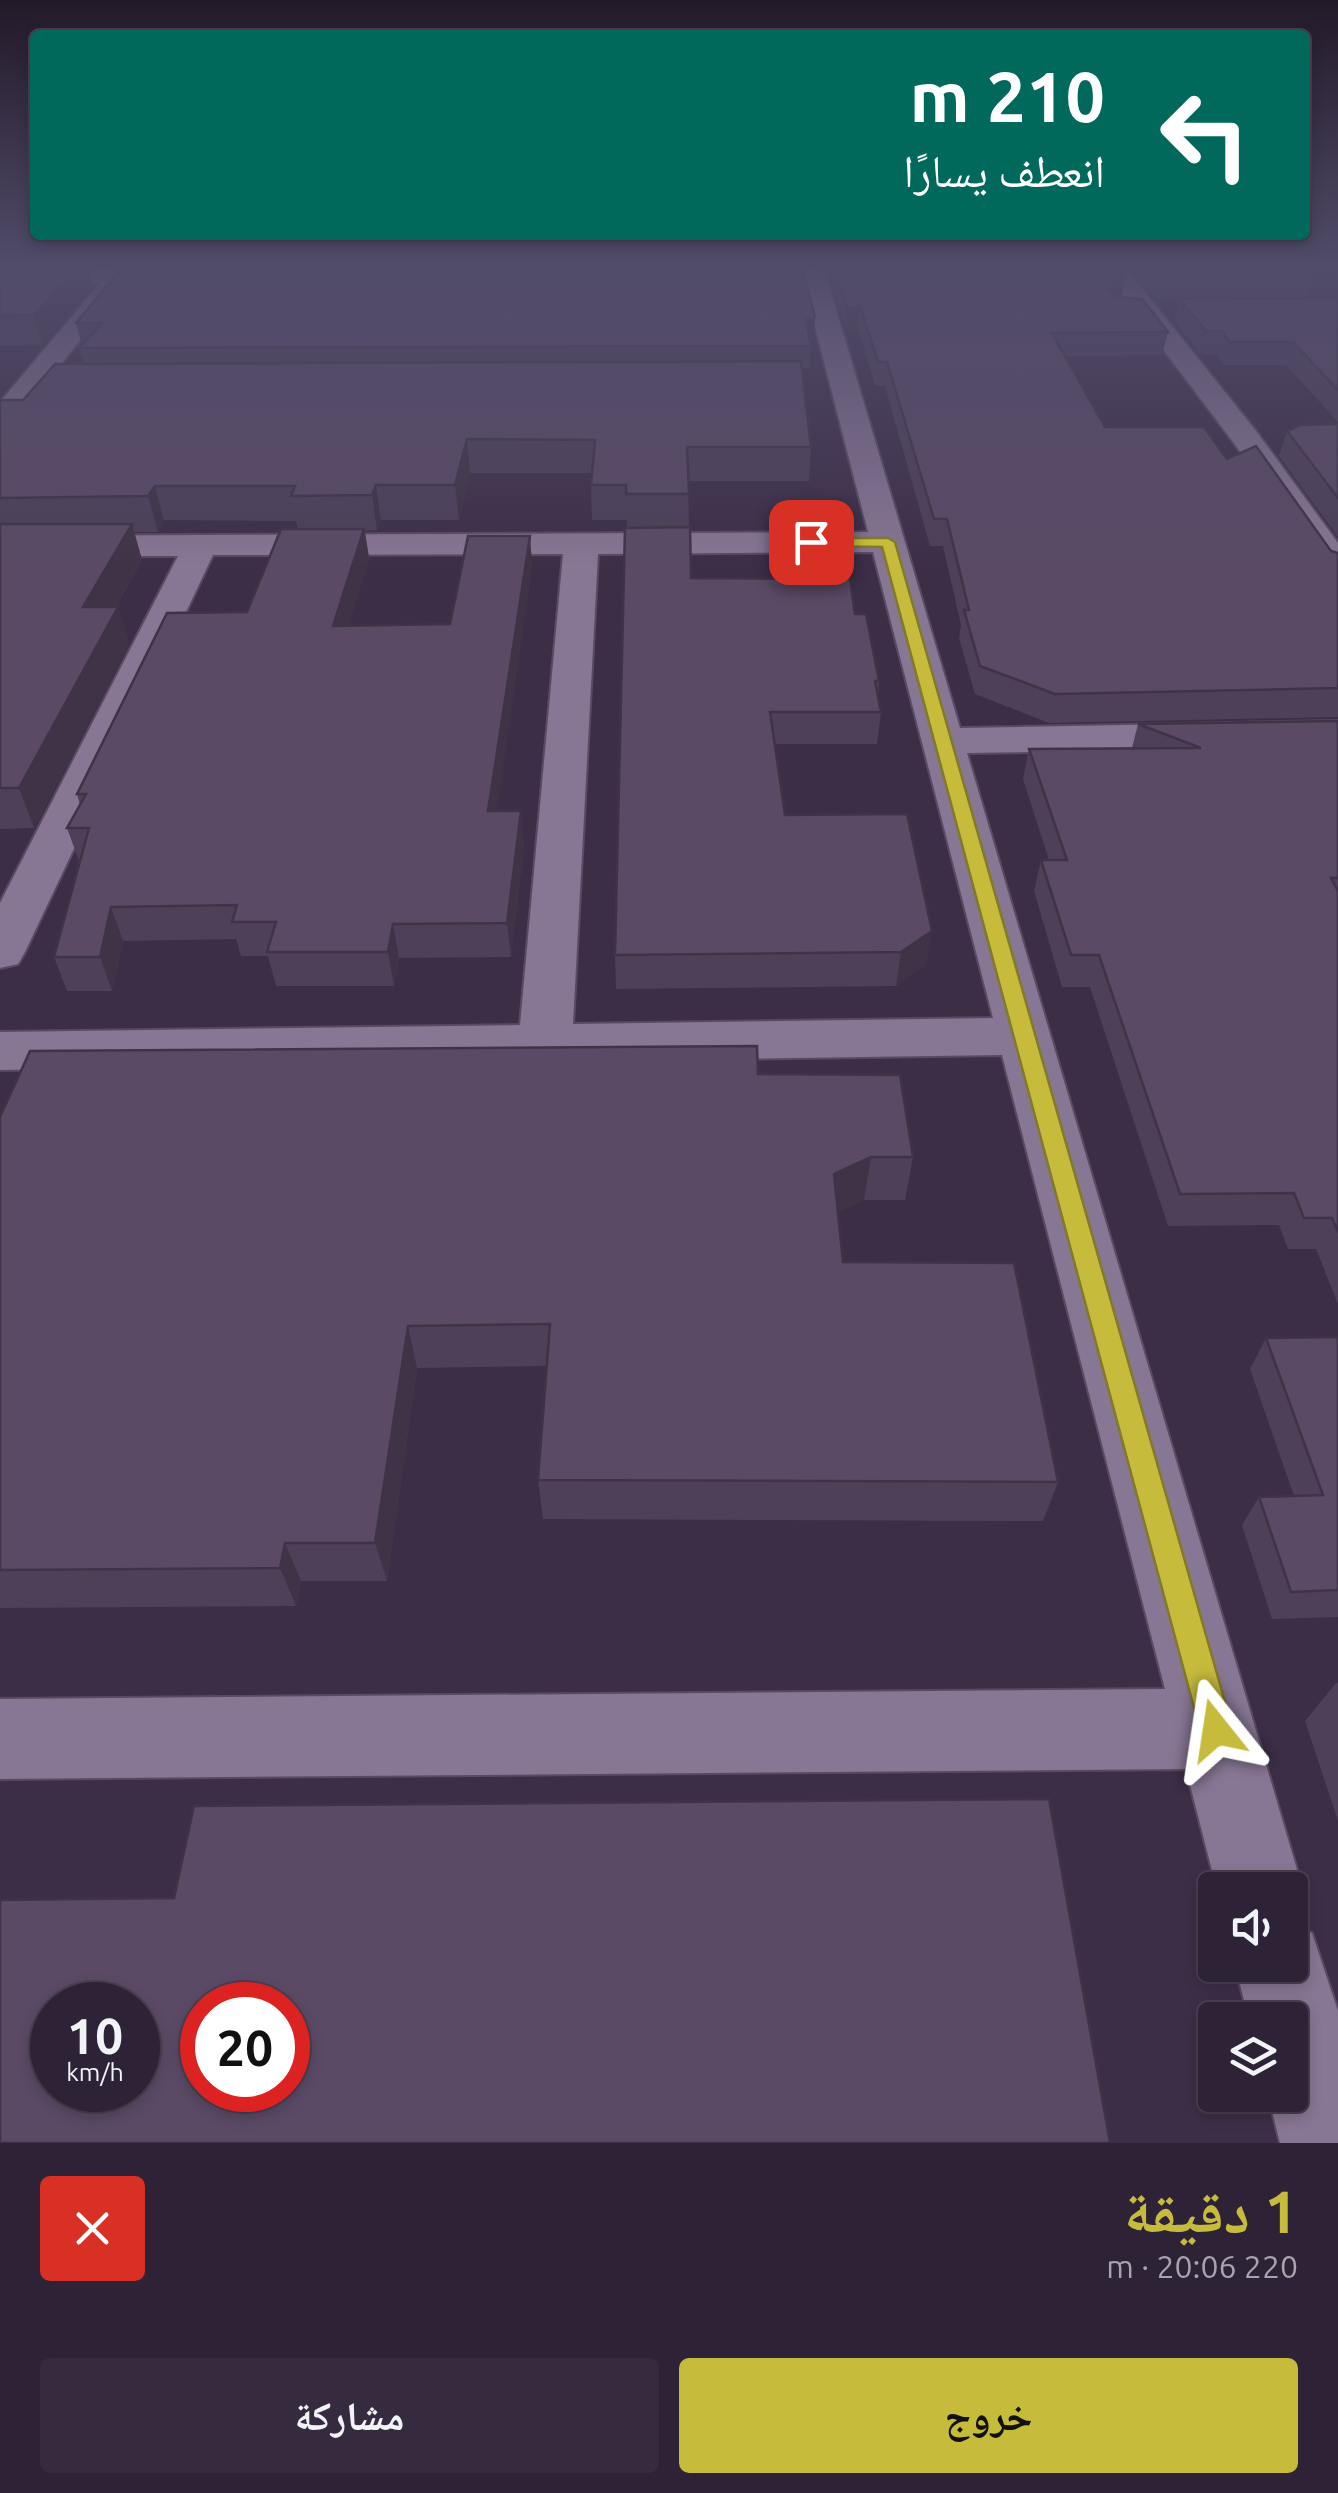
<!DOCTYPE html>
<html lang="ar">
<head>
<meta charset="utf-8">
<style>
	:root { --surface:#2e2236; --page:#362a3e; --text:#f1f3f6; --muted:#a7a4ad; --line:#493f51; --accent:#c7bb3c }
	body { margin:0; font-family:Ubuntu,"Noto Naskh Arabic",sans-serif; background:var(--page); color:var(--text); direction:rtl; height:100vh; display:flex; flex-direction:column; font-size:38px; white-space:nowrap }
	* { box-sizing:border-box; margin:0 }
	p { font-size:32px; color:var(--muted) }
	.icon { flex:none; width:55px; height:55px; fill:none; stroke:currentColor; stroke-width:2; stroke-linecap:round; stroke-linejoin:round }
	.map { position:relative; height:2143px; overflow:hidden; direction:ltr }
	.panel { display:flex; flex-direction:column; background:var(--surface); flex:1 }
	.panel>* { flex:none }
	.banner { position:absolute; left:30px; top:30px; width:1280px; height:210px; border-radius:10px; box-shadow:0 5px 15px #0003,0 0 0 2px var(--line); direction:rtl; background:#00695c; color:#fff; overflow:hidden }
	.controls { position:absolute; left:1198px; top:1872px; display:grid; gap:20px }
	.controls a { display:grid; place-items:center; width:110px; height:110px; border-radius:10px; background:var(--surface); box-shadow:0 5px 15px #0003,0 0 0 2px var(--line); font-size:50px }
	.speed { position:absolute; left:30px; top:1982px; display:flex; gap:20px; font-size:50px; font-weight:700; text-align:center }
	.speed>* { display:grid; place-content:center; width:130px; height:130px; border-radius:50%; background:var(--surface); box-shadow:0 5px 15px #0003,0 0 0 2px var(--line); line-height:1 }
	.speed small { font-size:25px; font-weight:400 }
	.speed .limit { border:15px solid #d22; background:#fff; color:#111 }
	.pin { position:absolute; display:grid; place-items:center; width:85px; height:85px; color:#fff; margin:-42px; border-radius:20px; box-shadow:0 5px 15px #0006 }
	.me { position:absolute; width:110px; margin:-55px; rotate:345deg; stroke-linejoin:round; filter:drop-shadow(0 0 8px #0008) }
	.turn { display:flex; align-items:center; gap:35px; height:210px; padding:0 40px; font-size:45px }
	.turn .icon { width:130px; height:130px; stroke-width:2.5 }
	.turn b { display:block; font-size:70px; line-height:85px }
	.round { display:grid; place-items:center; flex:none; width:105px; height:105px; border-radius:10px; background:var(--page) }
	.overview { display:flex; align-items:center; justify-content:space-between; height:170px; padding:0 40px }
	h1 { font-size:60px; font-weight:700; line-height:75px; color:var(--accent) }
	.button { display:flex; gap:20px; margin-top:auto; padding:20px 40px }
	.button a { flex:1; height:115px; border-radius:10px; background:var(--accent); color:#111; font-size:40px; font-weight:700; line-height:115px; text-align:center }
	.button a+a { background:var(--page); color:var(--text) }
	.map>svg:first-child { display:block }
</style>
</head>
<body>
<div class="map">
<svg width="1338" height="2143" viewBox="0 0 1338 2143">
	<rect width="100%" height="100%" fill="#3d2e48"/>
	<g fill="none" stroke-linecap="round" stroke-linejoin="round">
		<defs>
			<g id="minor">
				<path d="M115,266L192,267L204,274L192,281L127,282L53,374L125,377L129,383L125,389L39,392L11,427L0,430V402L101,282L0,283V269Z"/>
				<path d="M817,266L825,272L960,728L1338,721V747L967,753L1303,1890L1290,1921V1890H1217L1186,1769L0,1779V1699L1165,1689L1002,1055L0,1070V1032L520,1025L563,554L213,555L25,952L18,964L0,968V903L178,556H0V536L868,532L801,272L804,267ZM873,552L993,1018L573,1024L598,554Z"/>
				<path d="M1100,266H1124L1256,431L1338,543V579L1325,576L1234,443Z"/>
				<path d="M1290,1924L1312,1933L1338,2011V2143H1280L1268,2095H1290V2020H1249L1235,1965H1290Z"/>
			</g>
		</defs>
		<use href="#minor" stroke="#584b61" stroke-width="4"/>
		<use href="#minor" fill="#877694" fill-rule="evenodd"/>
	</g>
	<g fill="#4d4058">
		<path d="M0,266H87L93,287L43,345L0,346Z"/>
		<path d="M124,266L814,339L810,340L811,346L810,368H802L811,447L809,481H688L689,527L691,578L855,614L879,681L878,696L881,712L877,744H775L785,815L926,965L896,986L616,989L615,955L627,520H592L591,485L592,473H470L459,520H381L377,530L365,531L369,558L348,626L450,624L532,565L496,811L524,844L511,957L399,958L394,986H276L268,956H241L236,939L123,941L112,991H67L54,957L79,861L67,828L80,805L77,794L247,612L298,529L296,521L164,520L158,532H134L142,560L116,607H118L129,644L34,828L0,829V400H23L84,364L79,348L82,345L76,323Z"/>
		<path d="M833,266H1115L1125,278L1121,297L1168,332L1162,355L1065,356L1105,427L1227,459L1331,551L1338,553V717L1049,723L975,694L959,638L961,625L943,546H930L885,386H875L858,328L846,331L832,284Z"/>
		<path d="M1128,266H1303L1314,275L1308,297L1155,298Z"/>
		<path d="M1179,299H1338V422L1286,365H1224L1216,354H1200L1174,321Z"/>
		<path d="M1338,424V537L1279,456L1287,431Z"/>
		<path d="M1338,721V1304L1316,1249H1288L1279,1225L1168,1226L1090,987H1062L1034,891L1041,860H1049L1023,779L1029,749L1132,748L1138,724Z"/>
		<path d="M758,1074L913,1157L905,1200H864L838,1212L843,1262L1058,1482L1043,1521L543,1519L538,1480L547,1366L417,1368L387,1581H301L296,1606L0,1608V1117Z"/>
		<path d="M1338,1337V1617L1272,1619L1242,1525L1259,1497L1294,1496L1250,1369L1266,1338Z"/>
		<path d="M1336,1683H1338V1821L1305,1721Z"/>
	</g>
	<g fill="#3f3447">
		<path d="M79,266H87L93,287L43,345L34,315Z"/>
		<path d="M1125,278L1120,300L1109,290L1113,281Z"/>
		<path d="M860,306L858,328L846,331L848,309Z"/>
		<path d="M815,317L814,339L805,341L806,320Z"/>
		<path d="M467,439L470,473L459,520L455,485Z"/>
		<path d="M376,485L381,520L377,530L372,495Z"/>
		<path d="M155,486L164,520L158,532L148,496Z"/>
		<path d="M132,524L142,560L95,644L83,607Z"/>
		<path d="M364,529L369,558L339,657L333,626Z"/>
		<path d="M530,536L532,565L492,844L488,811Z"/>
		<path d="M118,607L129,644L34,828L19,788Z"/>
		<path d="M521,811L524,844L511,957L507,923Z"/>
		<path d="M111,907L123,941L112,991L100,957Z"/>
		<path d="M393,924L399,958L394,986L388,952Z"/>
		<path d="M932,931L926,965L896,986L901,952Z"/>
		<path d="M871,1157L864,1200L828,1217L834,1174Z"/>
		<path d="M408,1326L417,1368L387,1581L375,1543Z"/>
		<path d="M285,1543L301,1581L296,1606L280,1568Z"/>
	</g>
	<g fill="#5a4a66" stroke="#3f3447" stroke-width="2.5" fill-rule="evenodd">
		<path d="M0,266H79L34,315L0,316Z"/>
		<path d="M124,266H802L815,317L806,320L811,346L79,348L102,323H76Z"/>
		<path d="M835,266H1115L1125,278L1113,281L1109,290L1116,297L1142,299L1168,332L1052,333L1105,427H1204L1227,459L1256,446L1331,551L1338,553V688L1055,694L980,666L964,610H969L947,519H934L887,362H878L860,306L848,309Z"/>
		<path d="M1151,266H1303L1314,275L1160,276Z"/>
		<path d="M1179,299H1338V390L1293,342H1230L1222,331H1206Z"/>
		<path d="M801,361L811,447H687L689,494H626V485H591L595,440L467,439L455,485H376L372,495L291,496L295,486H155L148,496L0,498V400H23L55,364Z"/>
		<path d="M1338,424V498L1287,431L1301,425Z"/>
		<path d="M0,524H132L83,607H118L19,788H0Z"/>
		<path d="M690,527L691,578L850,579L855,614H866L879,681H875L881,712H770L785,815L907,814L932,931L901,952L615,955L625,528Z"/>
		<path d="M281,529H364L333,626L450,624L468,536H530L488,811H521L507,923L393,924L388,952H267L276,922H232L237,905L111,907L100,957H54L89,828H67L86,794H77L167,613L247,612Z"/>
		<path d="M1338,721V878H1331L1338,891V1232L1332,1218H1304L1294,1193L1180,1194L1099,955H1071L1041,860H1067L1029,749L1201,748L1138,724Z"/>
		<path d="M757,1046L758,1074L900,1075L913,1157H871L834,1174L843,1262L1014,1263L1058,1482L538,1480L550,1324L408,1326L375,1543H285L280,1568L0,1570V1117L30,1051Z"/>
		<path d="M1338,1337V1590L1291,1592L1259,1497L1323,1495L1266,1338Z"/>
		<path d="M1049,1799L1110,2143H0V1900L174,1898L194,1806ZM52,2005H138V2090H52ZM202,2005H288V2090H202Z"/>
	</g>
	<linearGradient id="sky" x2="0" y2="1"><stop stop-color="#221928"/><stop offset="0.47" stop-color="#514c6a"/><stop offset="1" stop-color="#514c6a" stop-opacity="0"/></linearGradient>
	<rect width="1338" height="566" fill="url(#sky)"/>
	<path fill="#c7bb3c" stroke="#817a27" stroke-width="2.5" d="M811,538H888L895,542L1233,1730L1228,1741L1216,1746L1204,1741L1200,1730L882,547L806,546L804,542Z"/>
</svg>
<div class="controls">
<a><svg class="icon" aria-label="sound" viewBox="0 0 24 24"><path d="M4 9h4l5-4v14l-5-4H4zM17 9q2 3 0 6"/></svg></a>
<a><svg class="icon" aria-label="layers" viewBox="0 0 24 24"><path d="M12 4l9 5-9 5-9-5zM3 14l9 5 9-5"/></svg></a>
</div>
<div class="speed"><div>10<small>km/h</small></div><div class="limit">20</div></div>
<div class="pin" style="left:811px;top:542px;background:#d93025"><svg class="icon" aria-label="arrive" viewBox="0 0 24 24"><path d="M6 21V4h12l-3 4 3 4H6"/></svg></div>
<svg class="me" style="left:1216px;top:1730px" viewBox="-20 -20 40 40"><path d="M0-17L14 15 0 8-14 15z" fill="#c7bb3c" stroke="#fff" stroke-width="4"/></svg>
<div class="banner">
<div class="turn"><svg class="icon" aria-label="left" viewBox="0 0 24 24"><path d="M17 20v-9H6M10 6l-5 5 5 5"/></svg><div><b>210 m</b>انعطف يسارًا</div></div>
</div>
</div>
<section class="panel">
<div class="overview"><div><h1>1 دقيقة</h1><p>220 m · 20:06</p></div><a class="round" style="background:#d93025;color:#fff"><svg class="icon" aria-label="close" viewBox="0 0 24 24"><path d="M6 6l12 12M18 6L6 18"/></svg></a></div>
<div class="button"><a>خروج</a><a>مشاركة</a></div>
</section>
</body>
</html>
